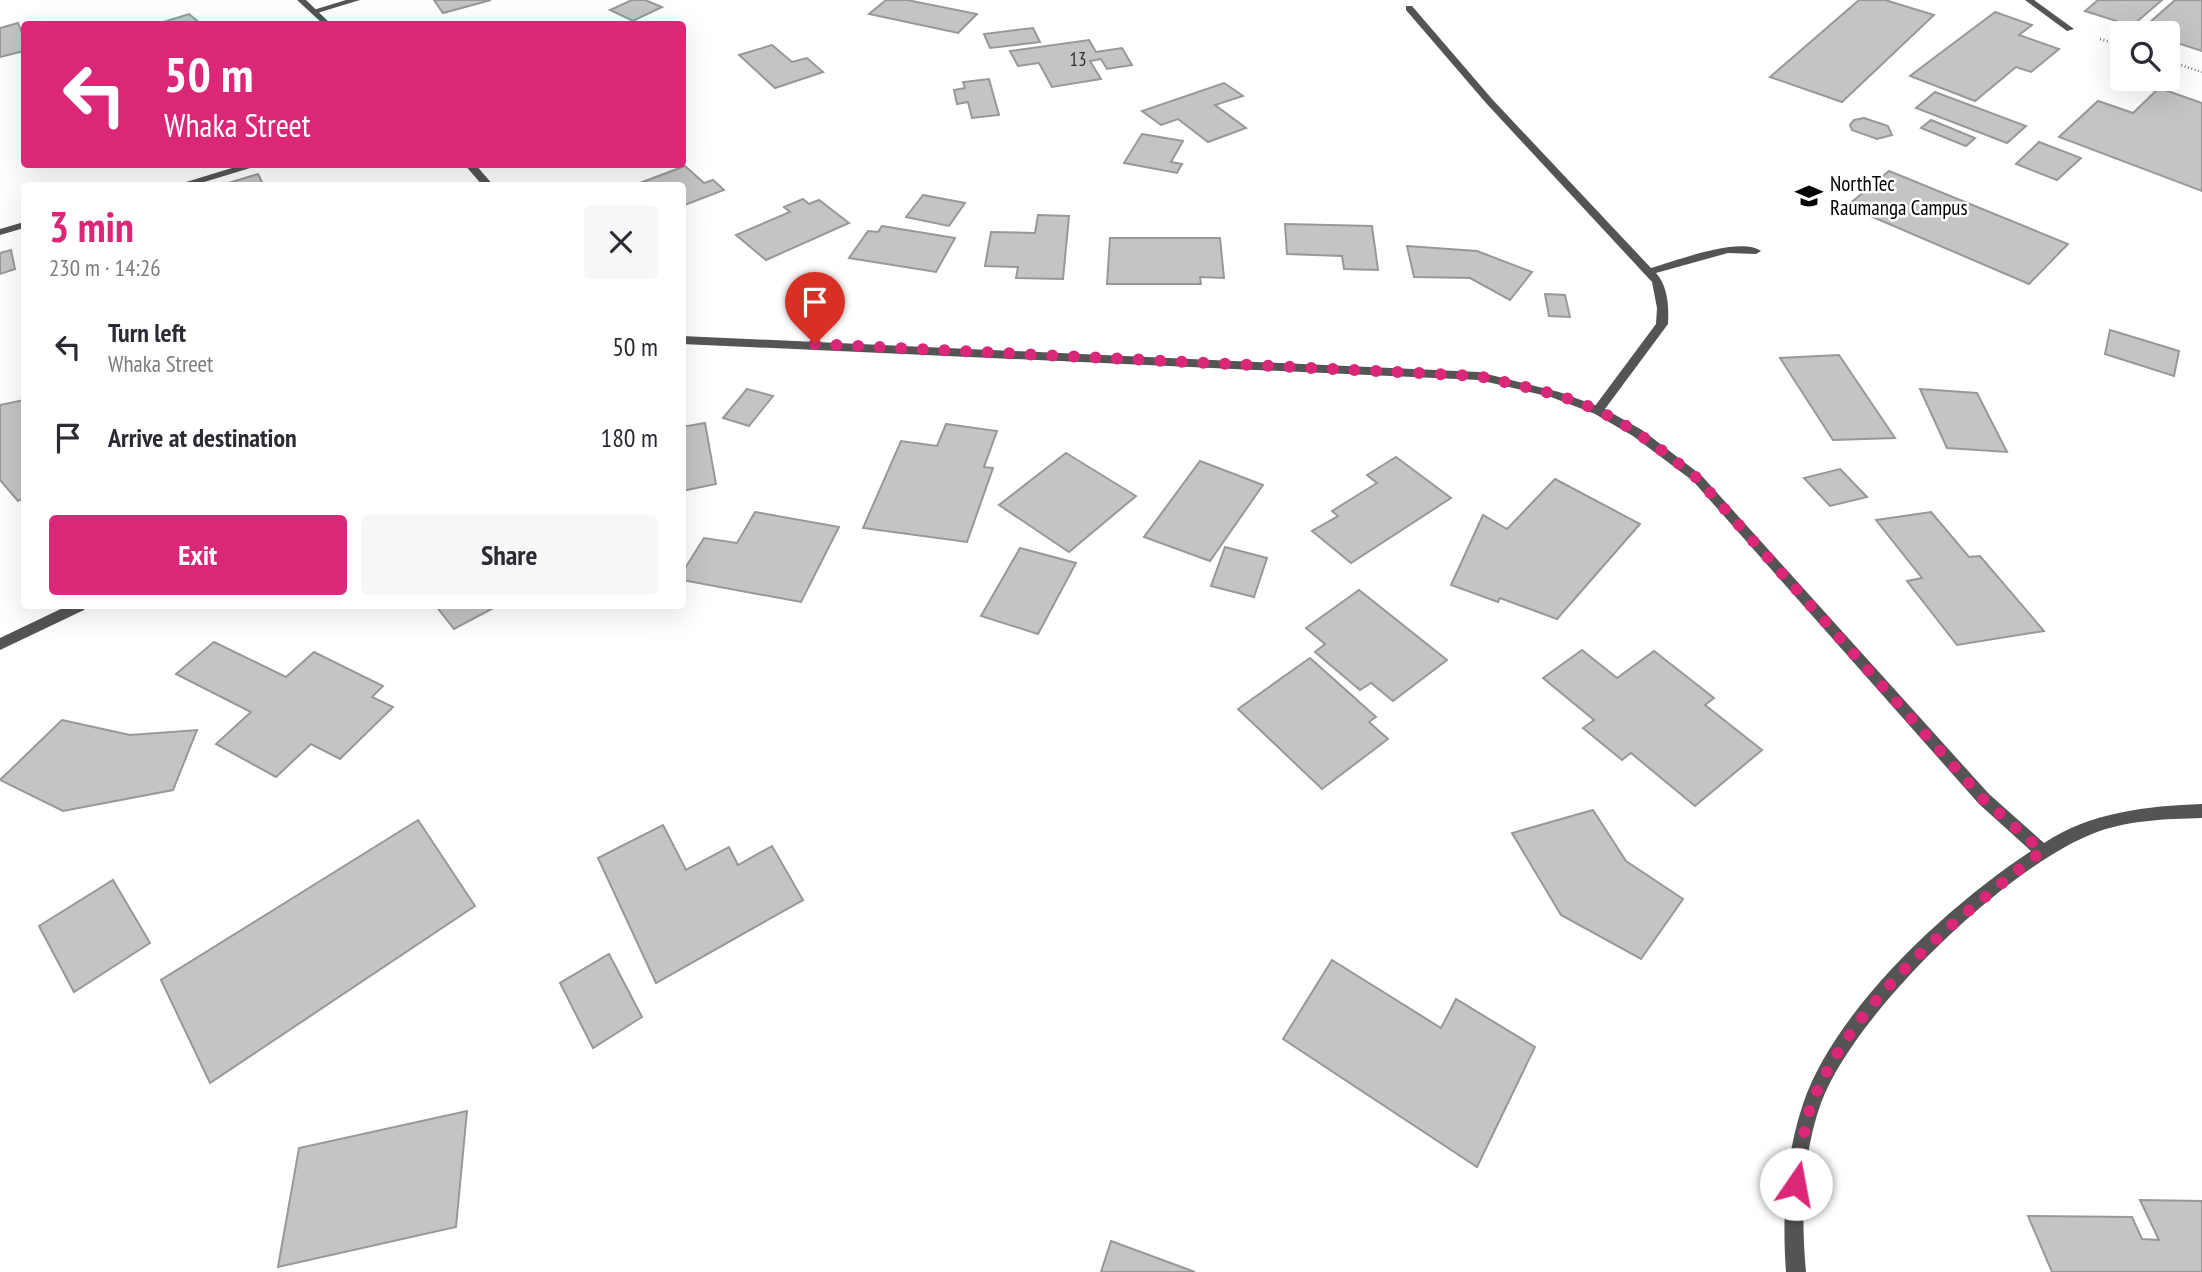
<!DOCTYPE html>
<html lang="en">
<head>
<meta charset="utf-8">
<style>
	:root { --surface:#fff; --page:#f7f7f7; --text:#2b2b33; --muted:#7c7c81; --accent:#db2777 }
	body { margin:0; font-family:"PT Sans Narrow",sans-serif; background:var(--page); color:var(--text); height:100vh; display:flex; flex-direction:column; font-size:26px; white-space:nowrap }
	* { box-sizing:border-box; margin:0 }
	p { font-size:23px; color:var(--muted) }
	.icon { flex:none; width:38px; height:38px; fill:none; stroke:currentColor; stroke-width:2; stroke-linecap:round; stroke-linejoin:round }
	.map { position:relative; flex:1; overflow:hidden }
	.details { position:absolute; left:21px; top:182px; width:665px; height:427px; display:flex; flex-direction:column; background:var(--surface); border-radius:7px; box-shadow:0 7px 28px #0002 }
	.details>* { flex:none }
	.guide { position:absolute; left:21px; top:21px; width:665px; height:147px; border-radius:7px; box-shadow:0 7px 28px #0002; background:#db2777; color:#fff; overflow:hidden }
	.tools { position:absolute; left:2110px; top:21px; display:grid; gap:14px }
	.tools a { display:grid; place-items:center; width:70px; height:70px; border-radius:7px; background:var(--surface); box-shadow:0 7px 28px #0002; font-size:35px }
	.pin { position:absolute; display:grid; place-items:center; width:60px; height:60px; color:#fff; margin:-72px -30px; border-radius:50% 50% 50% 0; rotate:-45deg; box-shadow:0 0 7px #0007 }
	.pin .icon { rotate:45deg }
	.me { position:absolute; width:77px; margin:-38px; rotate:12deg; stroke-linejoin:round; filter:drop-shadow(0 0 5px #0008) }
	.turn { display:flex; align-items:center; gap:24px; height:147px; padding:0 28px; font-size:32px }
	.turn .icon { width:91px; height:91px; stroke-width:2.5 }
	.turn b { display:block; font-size:49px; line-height:60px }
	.round { display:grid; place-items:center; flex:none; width:74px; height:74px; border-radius:7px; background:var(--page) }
	.summary { display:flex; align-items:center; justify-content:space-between; height:119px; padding:0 28px }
	h1 { font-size:42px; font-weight:700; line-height:52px; color:var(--accent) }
	.button { display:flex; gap:14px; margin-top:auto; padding:14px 28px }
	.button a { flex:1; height:80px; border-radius:7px; background:var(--accent); color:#fff; font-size:28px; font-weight:700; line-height:80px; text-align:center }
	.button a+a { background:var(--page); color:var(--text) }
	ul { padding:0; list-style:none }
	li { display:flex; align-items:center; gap:21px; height:91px; padding:0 28px }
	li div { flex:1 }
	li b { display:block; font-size:26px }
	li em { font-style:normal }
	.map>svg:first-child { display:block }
</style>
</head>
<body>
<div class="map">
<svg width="2202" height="1272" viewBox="0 0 2202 1272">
	<rect width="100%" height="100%" fill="#fff"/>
	<g fill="#c4c4c4" stroke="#989898" stroke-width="2">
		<path d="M434,0H491L443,13Z"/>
		<path d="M632,0H645L662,7L633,21L610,10Z"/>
		<path d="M886,0H907L977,14L958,33L869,14Z"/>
		<path d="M1859,0H1885L1934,15L1842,102L1770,77Z"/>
		<path d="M2098,0H2162L2132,26L2085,11Z"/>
		<path d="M2175,0H2202V51L2168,40V33L2140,31Z"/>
		<path d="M1995,12L2032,25L2019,35L2059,49L2031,72L2016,67L1975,101L1910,76Z"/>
		<path d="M189,14L201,24H157Z"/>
		<path d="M18,23L24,38V51L0,57V28Z"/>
		<path d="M1033,28L1040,42L990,48L984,34Z"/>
		<path d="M1089,40L1096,52L1122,48L1132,65L1107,69L1101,59L1090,61L1101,79L1052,87L1039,63L1018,66L1010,51Z"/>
		<path d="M772,45L792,62L807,58L823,72L775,88L739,55Z"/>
		<path d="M989,79L999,115L972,118L968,102L957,104L954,90L965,88L963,82Z"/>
		<path d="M1224,83L1243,96L1215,105L1246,128L1208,142L1178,119L1161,125L1142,111Z"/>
		<path d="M2159,88L2202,103V191L2059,137L2098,101L2133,113Z"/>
		<path d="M1935,92L2026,126L2007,143L1916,108Z"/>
		<path d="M1864,118L1888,126L1892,135L1877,139L1852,130L1850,125L1854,120Z"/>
		<path d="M1931,120L1975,138L1966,146L1921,128Z"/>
		<path d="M1142,134L1183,141L1171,162L1182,164L1177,173L1124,163Z"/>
		<path d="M2039,142L2081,158L2057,180L2016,164Z"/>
		<path d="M685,166L704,183L713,180L724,190L682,206V186H632Z"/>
		<path d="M1889,171L2068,244L2029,284L1847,206Z"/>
		<path d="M258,174L264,186H219Z"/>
		<path d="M923,195L965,203L949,226L906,217Z"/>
		<path d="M803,199L809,204L819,200L849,223L766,260L736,235L790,212L784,207Z"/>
		<path d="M1038,215L1069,216L1063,279L1016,278L1018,267L985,266L991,232L1035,233Z"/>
		<path d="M1285,224L1372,226L1378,270L1344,269L1342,256L1287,254Z"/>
		<path d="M882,226L955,238L936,272L849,258L868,231L878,232Z"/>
		<path d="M1110,238H1220L1224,278L1200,277L1201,284H1107Z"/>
		<path d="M1407,246L1477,251L1532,272L1510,300L1470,278L1414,277Z"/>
		<path d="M11,250L15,269L0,274V253Z"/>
		<path d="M1545,294L1565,295L1570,317L1549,316Z"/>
		<path d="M2110,330L2179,351L2174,376L2105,354Z"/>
		<path d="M1839,355L1895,438L1833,440L1780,358Z"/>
		<path d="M747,389L773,396L749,426L723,418Z"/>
		<path d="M1920,389L1977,393L2007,452L1947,448Z"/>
		<path d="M24,400V498L18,501L0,480V405Z"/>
		<path d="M705,423L716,484L682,491V427Z"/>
		<path d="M946,424L997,431L984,467L993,468L967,542L863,528L901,441L937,446Z"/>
		<path d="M1066,453L1136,496L1069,552L999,505Z"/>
		<path d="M1396,457L1451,498L1351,563L1312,531L1338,516L1332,511L1377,483L1367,475Z"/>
		<path d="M1200,461L1263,485L1210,561L1144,537Z"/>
		<path d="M1840,469L1867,497L1830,506L1804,478Z"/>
		<path d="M1555,479L1640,524L1557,619L1500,598L1498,602L1451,585L1483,515L1507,529Z"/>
		<path d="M755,512L839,527L801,602L682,580V573L704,538L737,543Z"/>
		<path d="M1931,512L1969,557L1980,556L2044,631L1957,645L1907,581L1922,578L1876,520Z"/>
		<path d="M1225,547L1267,558L1254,597L1211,586Z"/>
		<path d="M1020,548L1076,563L1038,634L981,616Z"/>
		<path d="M1359,590L1447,660L1393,701L1371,683L1360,690L1315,652L1325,644L1306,628Z"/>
		<path d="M436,606H497L454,629Z"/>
		<path d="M214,642L286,677L314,652L383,686L372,697L393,707L340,759L311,744L276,777L216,744L251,712L176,674Z"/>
		<path d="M1582,650L1617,678L1654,651L1714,698L1705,705L1762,750L1695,806L1631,753L1622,760L1583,728L1594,720L1543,678Z"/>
		<path d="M1310,658L1376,717L1369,722L1388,739L1322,789L1238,709Z"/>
		<path d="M62,720L130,735L197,730L173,790L63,811L0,780Z"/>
		<path d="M1593,810L1626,861L1683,899L1641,959L1561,915L1512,833Z"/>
		<path d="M418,820L475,906L210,1083L161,980Z"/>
		<path d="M663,825L686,870L729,847L738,865L772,846L803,900L656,983L598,858Z"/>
		<path d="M113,880L150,943L74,992L39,926Z"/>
		<path d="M609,954L642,1017L593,1048L560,983Z"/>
		<path d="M1332,960L1441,1028L1456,999L1535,1047L1477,1167L1283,1039Z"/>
		<path d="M467,1111L456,1227L278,1267L299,1148Z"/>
		<path d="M2140,1200L2202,1201V1272H2052L2028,1216L2132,1217L2142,1239L2159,1240Z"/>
		<path d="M1111,1241L1195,1272H1101Z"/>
	</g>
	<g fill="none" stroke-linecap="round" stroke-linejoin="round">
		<g stroke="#767676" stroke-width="2.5" stroke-dasharray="1 2.5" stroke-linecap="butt">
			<path d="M2100,39L2123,46"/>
			<path d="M2168,61L2202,72"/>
		</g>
		<g fill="#545454" fill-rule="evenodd">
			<path d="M346,0H360L314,14L310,11Z"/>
			<path d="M2025,0H2034L2074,29L2067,31Z"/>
			<path d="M1406,6H1412L1492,99L1651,268C1676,261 1739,236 1761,251L1756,254L1728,253L1656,273C1668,286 1669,307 1668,324L1602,413H1594L1592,410L1656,324L1657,308L1652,282L1486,103L1406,10Z"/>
			<path d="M245,164H263L191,186H173Z"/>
			<path d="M24,222V228L0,235V229Z"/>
		</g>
		<g fill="#545454" fill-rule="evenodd">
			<path d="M297,0H306L331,24H323Z"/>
			<path d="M464,164H475L494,186H483Z"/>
			<path d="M682,336L1479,372L1559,392L1603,408L1642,430L1701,475L1989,794L2044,843C2091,812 2147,806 2202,804V818C2166,819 2126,820 2092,834C2004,869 1854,1014 1821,1103C1802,1155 1801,1218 1806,1272H1786C1782,1217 1785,1157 1803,1104C1835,1009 1949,905 2031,851L1979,804L1693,481L1633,436L1595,414L1551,397L1479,380L682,344Z"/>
			<path d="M67,606H86L84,610L0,650V638Z"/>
		</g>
	</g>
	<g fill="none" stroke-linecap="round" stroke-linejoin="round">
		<path stroke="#db2777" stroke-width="12" stroke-dasharray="0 21.6" d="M815,344L1479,376C1519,386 1562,393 1599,411C1634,428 1666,453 1697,478L1983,799L2042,851C1954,922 1859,993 1813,1100C1803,1125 1801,1157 1796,1184"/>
	</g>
	<defs>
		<symbol id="university-bare" viewBox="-9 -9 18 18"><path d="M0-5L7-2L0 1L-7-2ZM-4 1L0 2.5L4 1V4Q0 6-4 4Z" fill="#000" stroke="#fff" stroke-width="2.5" paint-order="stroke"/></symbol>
	</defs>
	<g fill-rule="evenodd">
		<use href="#university-bare" x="1790" y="177" width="38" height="38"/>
	</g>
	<g text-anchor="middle" stroke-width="5" stroke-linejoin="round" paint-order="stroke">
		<g font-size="19" fill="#313131">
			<text x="1078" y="66">13</text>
		</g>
		<g font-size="21" fill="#000" stroke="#fff" text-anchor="start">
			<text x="1830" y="191">NorthTec<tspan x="1830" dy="24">Raumanga Campus</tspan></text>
		</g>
	</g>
</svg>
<div class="tools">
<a><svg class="icon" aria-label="search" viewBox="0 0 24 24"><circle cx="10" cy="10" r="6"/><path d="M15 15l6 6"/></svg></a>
</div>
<div class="pin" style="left:815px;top:344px;background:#d93025"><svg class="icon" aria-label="arrive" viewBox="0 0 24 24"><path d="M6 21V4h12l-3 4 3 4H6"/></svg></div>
<svg class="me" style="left:1796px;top:1184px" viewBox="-20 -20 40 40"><circle r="19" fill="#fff"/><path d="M0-13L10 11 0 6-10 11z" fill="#db2777"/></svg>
<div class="guide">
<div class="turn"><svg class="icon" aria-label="left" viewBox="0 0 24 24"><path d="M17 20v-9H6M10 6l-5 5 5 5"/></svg><div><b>50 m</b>Whaka Street</div></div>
</div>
<section class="details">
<div class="summary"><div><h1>3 min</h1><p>230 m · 14:26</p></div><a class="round"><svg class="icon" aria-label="close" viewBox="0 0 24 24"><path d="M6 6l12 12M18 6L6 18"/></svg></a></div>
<ul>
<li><svg class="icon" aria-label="left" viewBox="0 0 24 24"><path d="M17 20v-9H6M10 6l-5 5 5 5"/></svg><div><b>Turn left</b><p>Whaka Street</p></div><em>50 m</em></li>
<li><svg class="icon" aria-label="arrive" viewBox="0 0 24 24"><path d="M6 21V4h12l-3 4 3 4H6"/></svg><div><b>Arrive at destination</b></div><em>180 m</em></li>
</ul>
<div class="button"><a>Exit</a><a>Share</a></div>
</section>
</div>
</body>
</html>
